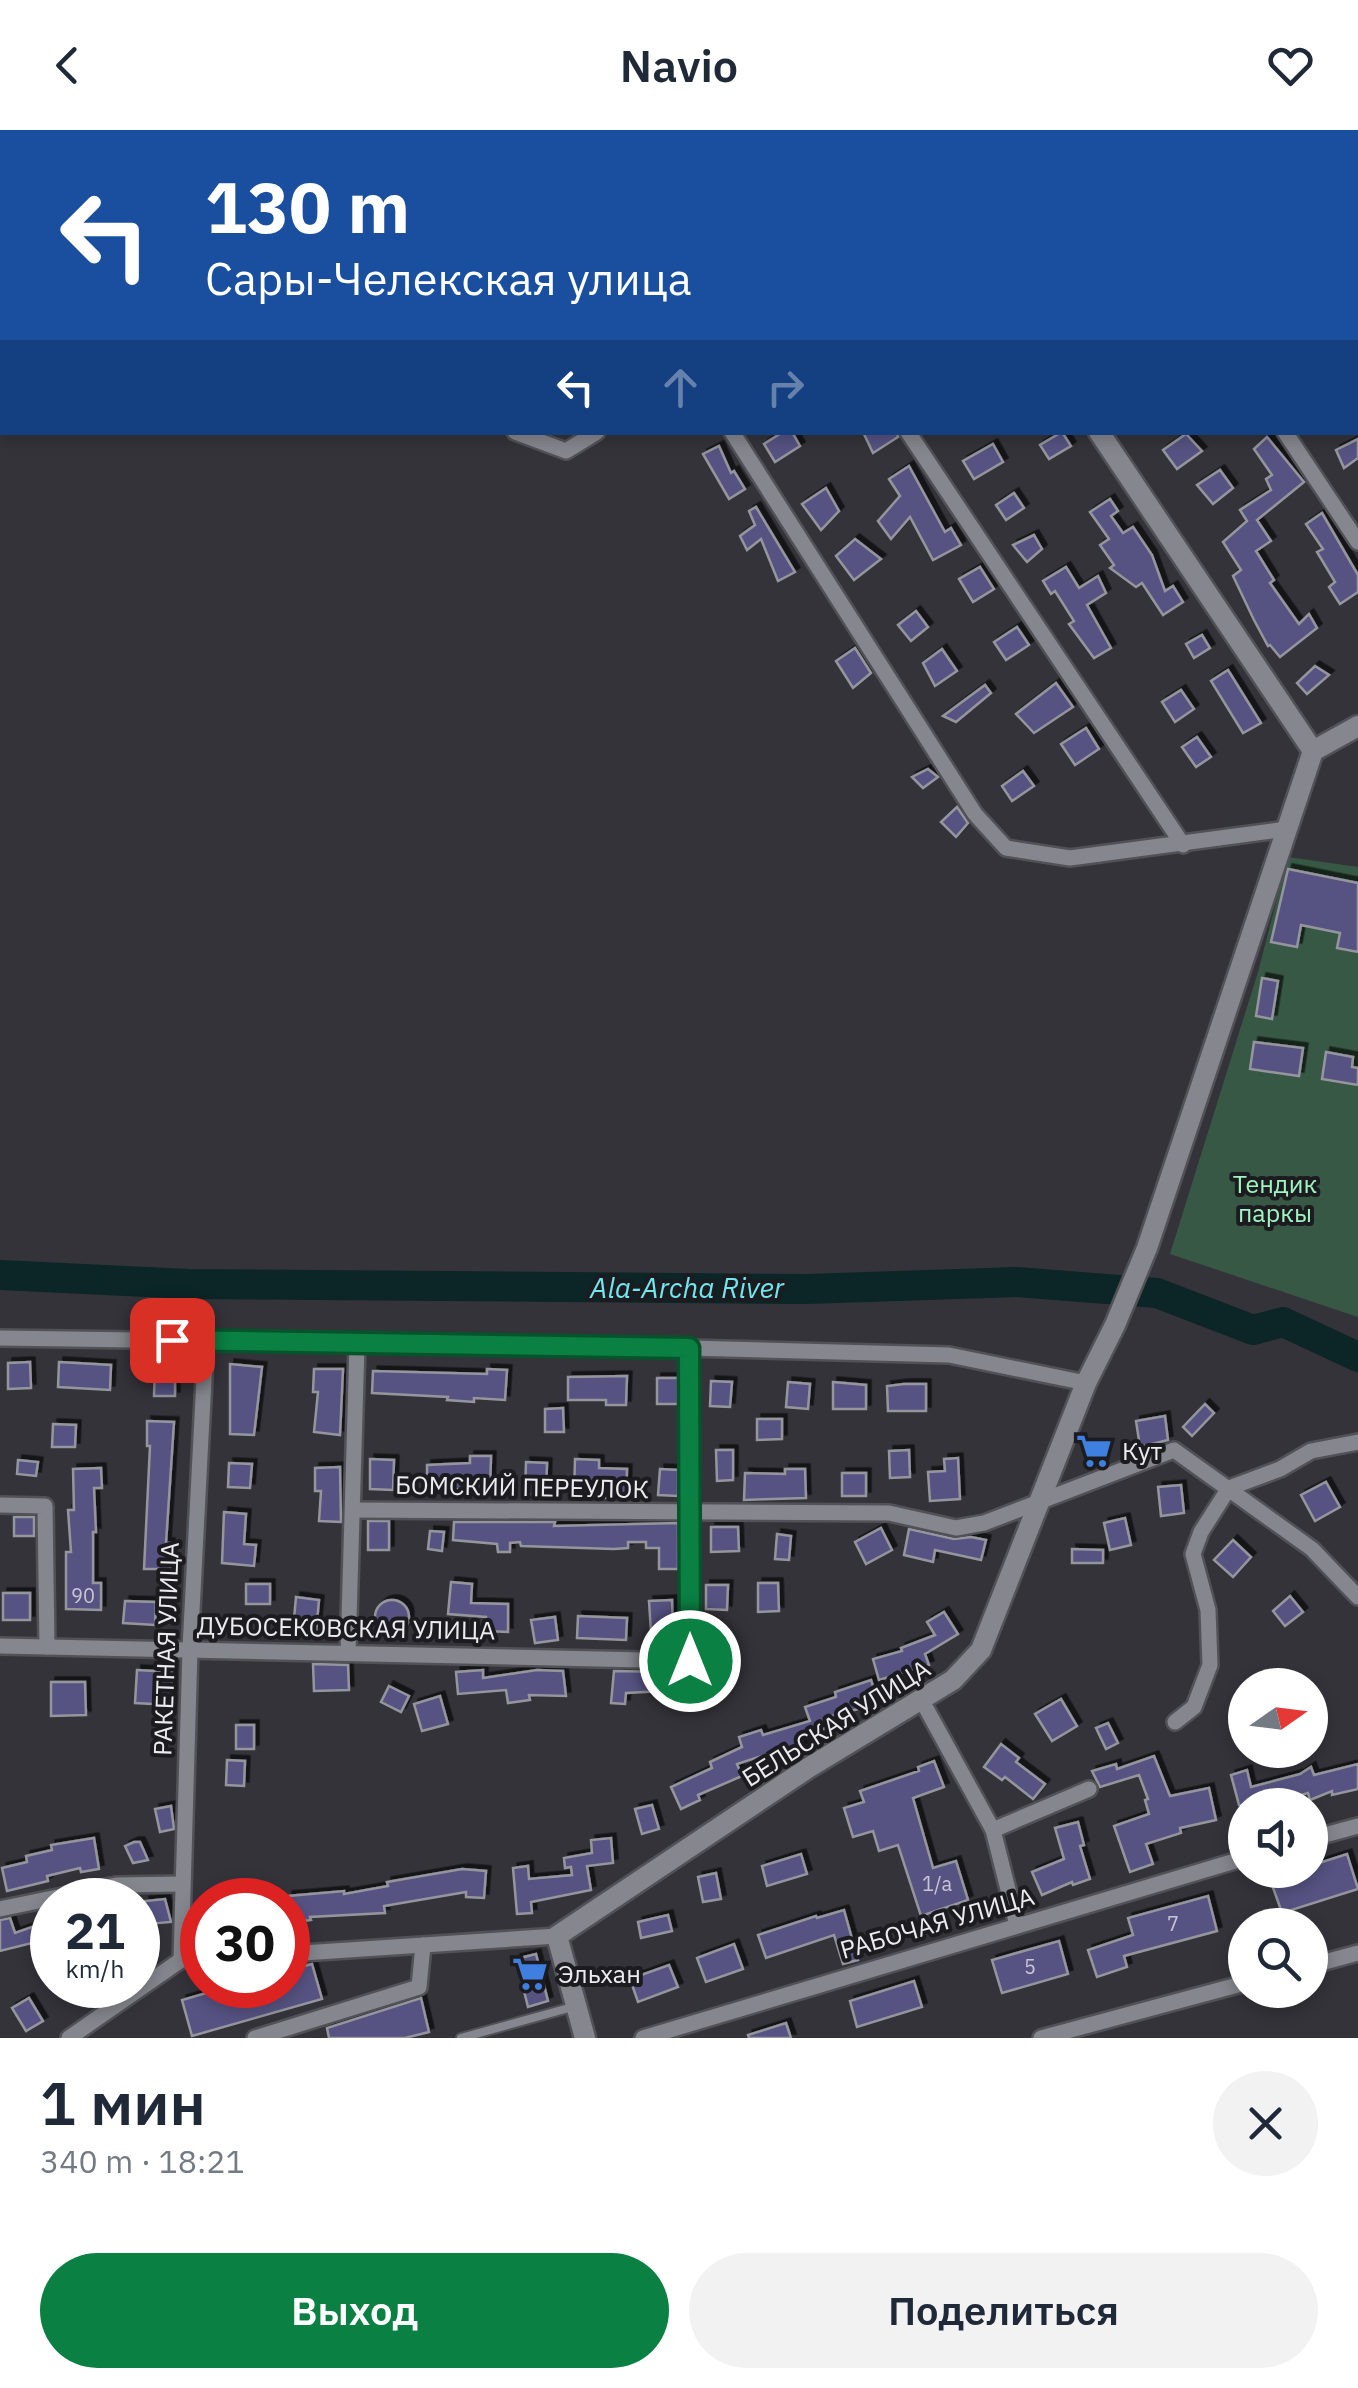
<!DOCTYPE html>
<html lang="ru">
<head>
<meta charset="utf-8">
<style>
	:root { --surface:#fff; --page:#f2f2f3; --text:#1f2937; --muted:#747a83; --accent:#0b8043 }
	body { margin:0; font-family:"IBM Plex Sans",sans-serif; background:var(--page); color:var(--text); height:100vh; display:flex; flex-direction:column; font-size:38px; white-space:nowrap }
	* { box-sizing:border-box; margin:0 }
	p { font-size:32px; color:var(--muted) }
	.icon { flex:none; width:55px; height:55px; fill:none; stroke:currentColor; stroke-width:2; stroke-linecap:round; stroke-linejoin:round }
	.map { position:relative; height:1908px; overflow:hidden }
	.panel { display:flex; flex-direction:column; background:var(--surface); flex:1 }
	.panel>* { flex:none }
	.hud { position:absolute; left:0px; top:0px; width:1360px; height:305px; box-shadow:0 5px 15px #0003; background:#1a4fa0; color:#fff; overflow:hidden }
	.needle { width:65px; rotate:76deg }
	.fabs { position:absolute; left:1228px; top:1538px; display:grid; gap:20px }
	.fabs a { display:grid; place-items:center; width:100px; height:100px; border-radius:50%; background:var(--surface); box-shadow:0 5px 15px #0003; font-size:50px }
	.speed { position:absolute; left:30px; top:1748px; display:flex; gap:20px; font-size:50px; font-weight:700; text-align:center }
	.speed>* { display:grid; place-content:center; width:130px; height:130px; border-radius:50%; background:var(--surface); box-shadow:0 5px 15px #0003; line-height:1 }
	.speed small { font-size:25px; font-weight:400 }
	.speed .limit { border:15px solid #d22; background:#fff; color:#111 }
	.pin { position:absolute; display:grid; place-items:center; width:85px; height:85px; color:#fff; margin:-42px; border-radius:20px; box-shadow:0 5px 15px #0006 }
	.me { position:absolute; width:110px; margin:-55px; rotate:0deg; stroke-linejoin:round; filter:drop-shadow(0 0 8px #0008) }
	.turn { display:flex; align-items:center; gap:35px; height:210px; padding:0 40px; font-size:45px }
	.turn .icon { width:130px; height:130px; stroke-width:2.5 }
	.turn b { display:block; font-size:70px; line-height:85px }
	.lanes { display:flex; align-items:center; height:95px; padding:0 40px; background:#0003; justify-content:center; gap:50px; direction:ltr }
	.lanes .off { opacity:.35 }
	.round { display:grid; place-items:center; flex:none; width:105px; height:105px; border-radius:52px; background:var(--page) }
	.overview { display:flex; align-items:center; justify-content:space-between; height:170px; padding:0 40px }
	h1 { font-size:60px; font-weight:600; line-height:75px }
	.cta { display:flex; gap:20px; margin-top:auto; padding:20px 40px }
	.cta a { flex:1; height:115px; border-radius:60px; background:var(--accent); color:#fff; font-size:40px; font-weight:600; line-height:115px; text-align:center }
	.cta a+a { background:var(--page); color:var(--text) }
	header { display:flex; justify-content:space-between; align-items:center; height:130px; padding:0 40px; background:var(--surface); font-size:45px; font-weight:600 }
	.map>svg:first-child { display:block }
</style>
</head>
<body>
<header><svg class="icon" aria-label="back" viewBox="0 0 24 24"><path d="M15 5l-7 7 7 7"/></svg>Navio<svg class="icon" aria-label="heart" viewBox="0 0 24 24"><path d="M12 20l-8-8c-3-5 5-10 8-4 3-6 11-1 8 4z"/></svg></header>
<div class="map">
<svg width="1358" height="1908" viewBox="0 0 1358 1908">
	<defs>
		<filter id="shadow"><feDropShadow dx="4.5" dy="-4.5" stdDeviation="0" flood-color="#0009"/></filter>
	</defs>
	<rect width="100%" height="100%" fill="#34333a"/>
	<path fill="#375844" d="M1288,727L1358,737V1187L1170,1124L1258,842Z"/>
	<g fill="none" stroke-linecap="round" stroke-linejoin="round">
		<path stroke="#0c2526" stroke-width="30" d="M0,1145L188,1154L807,1159L1017,1152L1157,1163L1253,1200L1283,1192L1358,1227"/>
	</g>
	<g fill="#575282" stroke="#95959d" stroke-width="2.5" filter="url(#shadow)">
		<path d="M783,302H792L800,316L775,332L764,314Z"/>
		<path d="M863,302H897L898,307L873,323Z"/>
		<path d="M1062,302L1071,316L1049,329L1040,315Z"/>
		<path d="M1186,304L1202,321L1177,339L1163,320Z"/>
		<path d="M1267,307L1304,352L1257,390L1271,411L1256,421L1274,450L1270,453L1299,494L1309,484L1317,498L1280,527L1270,515L1268,516L1254,490L1233,446L1241,440L1223,412L1247,391L1240,380L1271,360L1266,349L1272,345L1254,319Z"/>
		<path d="M1358,309V328L1344,338L1336,320Z"/>
		<path d="M993,314L1003,332L974,349L963,331Z"/>
		<path d="M719,316L731,343L734,341L745,359L729,369L703,324Z"/>
		<path d="M909,336L945,402L951,398L961,415L933,430L910,387L891,409L878,391L900,366L889,349Z"/>
		<path d="M1220,340L1233,358L1213,374L1197,355Z"/>
		<path d="M826,358L839,381L821,400L802,374Z"/>
		<path d="M1014,363L1024,378L1006,390L996,375Z"/>
		<path d="M1110,369L1118,381L1111,386L1123,403L1133,397L1152,425L1165,461L1173,456L1183,472L1163,485L1142,453L1136,457L1110,438L1114,435L1100,415L1109,409L1090,382Z"/>
		<path d="M756,377L795,442L778,451L761,409L747,420L740,406L755,395L749,381Z"/>
		<path d="M1322,383L1358,445V462L1340,474L1329,457L1335,452L1317,422L1323,419L1306,394Z"/>
		<path d="M1034,405L1042,419L1027,432L1013,415Z"/>
		<path d="M855,409L881,429L854,450L836,426Z"/>
		<path d="M980,437L994,459L973,472L959,449Z"/>
		<path d="M1066,437L1079,458L1098,446L1106,463L1087,475L1111,518L1094,528L1069,494L1074,491L1055,461L1051,464L1043,451Z"/>
		<path d="M916,481L928,497L911,511L898,495Z"/>
		<path d="M1017,497L1029,515L1006,530L994,512Z"/>
		<path d="M1202,505L1210,518L1194,528L1186,514Z"/>
		<path d="M855,518L871,543L853,558L836,531Z"/>
		<path d="M942,519L957,541L935,556L923,533Z"/>
		<path d="M1315,536L1329,545L1307,564L1297,553Z"/>
		<path d="M1228,540L1261,593L1243,603L1211,551Z"/>
		<path d="M1056,553L1073,577L1034,603L1016,584Z"/>
		<path d="M985,555L991,563L956,592L943,586Z"/>
		<path d="M1181,560L1194,579L1175,592L1162,572Z"/>
		<path d="M1086,598L1099,619L1075,635L1061,614Z"/>
		<path d="M1197,607L1211,627L1196,637L1182,617Z"/>
		<path d="M928,639L938,647L923,658L912,647Z"/>
		<path d="M1023,641L1034,656L1012,671L1002,656Z"/>
		<path d="M957,677L968,693L956,707L941,692Z"/>
		<path d="M1288,739L1358,753V822L1337,818L1340,803L1301,795L1297,817L1271,812Z"/>
		<path d="M1262,848L1278,851L1272,889L1256,886Z"/>
		<path d="M1254,912L1303,918L1299,946L1250,939Z"/>
		<path d="M1326,922L1353,927L1352,937L1358,938V955L1322,949Z"/>
		<path d="M30,1232L31,1258L8,1259V1233Z"/>
		<path d="M59,1232L111,1235L110,1260L58,1257Z"/>
		<path d="M230,1234L262,1237L254,1305L230,1304Z"/>
		<path d="M155,1237H175V1266H154Z"/>
		<path d="M314,1239H343L340,1305L314,1302L318,1262H313Z"/>
		<path d="M487,1239L507,1240L505,1270L474,1268V1272L447,1270L448,1267L372,1263L373,1241L487,1244Z"/>
		<path d="M627,1246L626,1275H606V1270H568V1247Z"/>
		<rect x="657" y="1248" width="21" height="26"/>
		<path d="M711,1251L732,1252L730,1277L710,1276Z"/>
		<path d="M788,1252L810,1254L808,1279L786,1277Z"/>
		<path d="M833,1252L866,1255V1279H833Z"/>
		<path d="M904,1254H926V1281H888L887,1256Z"/>
		<path d="M1205,1274L1214,1283L1192,1306L1183,1297Z"/>
		<path d="M563,1278L564,1302H545V1279Z"/>
		<path d="M1165,1286L1168,1310L1140,1317L1136,1291Z"/>
		<path d="M757,1289H782V1309L757,1310Z"/>
		<path d="M147,1291L174,1292L166,1413H170V1439H144L150,1316H147Z"/>
		<path d="M53,1294L76,1295L75,1317H52Z"/>
		<path d="M716,1320H733V1350L717,1351Z"/>
		<path d="M909,1320L910,1347L890,1348L889,1321Z"/>
		<path d="M470,1326H491L490,1363H470V1359L427,1360V1335L470,1333Z"/>
		<path d="M958,1328L960,1369L930,1371L928,1342L945,1341L944,1329Z"/>
		<path d="M370,1329L394,1330L393,1360L370,1359Z"/>
		<path d="M575,1329L599,1330V1338L627,1339L626,1368H606V1363H574Z"/>
		<path d="M18,1330L38,1332L36,1346L17,1344Z"/>
		<path d="M526,1332L547,1333L546,1365L525,1364Z"/>
		<path d="M229,1333L252,1334L250,1358L228,1357Z"/>
		<path d="M340,1337L341,1392L319,1391L321,1361H315V1338Z"/>
		<path d="M101,1338L102,1358H94L96,1402H93V1453H101V1480L66,1479V1422H71L68,1380H74L73,1339Z"/>
		<path d="M660,1339L678,1340V1366L658,1365Z"/>
		<path d="M785,1339H805L806,1368L744,1370L745,1343L785,1344Z"/>
		<rect x="842" y="1343" width="24" height="23"/>
		<path d="M1326,1352L1340,1377L1315,1391L1301,1365Z"/>
		<path d="M1181,1355L1184,1383L1161,1386L1158,1357Z"/>
		<path d="M224,1382L246,1384L244,1414L256,1415L254,1436L222,1433Z"/>
		<rect x="14" y="1387" width="20" height="19"/>
		<path d="M1125,1388L1131,1415L1110,1420L1104,1393Z"/>
		<rect x="368" y="1391" width="21" height="29"/>
		<path d="M454,1392H555L554,1396L678,1393V1439H659V1418H646V1412H628V1418L614,1419L521,1416L520,1412L510,1413V1422H498L497,1414L453,1410Z"/>
		<path d="M711,1397H738L739,1421L711,1422Z"/>
		<path d="M881,1398L892,1420L866,1434L855,1412Z"/>
		<path d="M909,1399L954,1409L971,1407L986,1410L981,1430L935,1420L933,1432L904,1425Z"/>
		<path d="M430,1401L444,1402L442,1421L428,1419Z"/>
		<path d="M777,1404L791,1406L789,1430L775,1429Z"/>
		<path d="M1233,1410L1251,1427L1233,1447L1214,1430Z"/>
		<path d="M1072,1419L1103,1420V1433H1072Z"/>
		<path d="M451,1452L472,1454L471,1473L508,1474V1502L486,1501V1487L448,1484Z"/>
		<path d="M758,1453H778L779,1481L758,1482Z"/>
		<rect x="246" y="1454" width="24" height="20"/>
		<path d="M706,1455H728L727,1480L706,1479Z"/>
		<rect x="3" y="1463" width="27" height="27"/>
		<path d="M1290,1466L1303,1482L1285,1496L1273,1481Z"/>
		<path d="M296,1467L319,1470L316,1502L293,1500Z"/>
		<circle cx="392" cy="1487" r="17"/>
		<path d="M672,1470L673,1501L651,1502L649,1471Z"/>
		<path d="M125,1471L156,1472L155,1495L123,1493Z"/>
		<path d="M944,1482L958,1504L925,1524L929,1535L879,1550L873,1529L902,1521L901,1518L935,1505L927,1492Z"/>
		<path d="M578,1486L627,1488L626,1510L577,1508Z"/>
		<path d="M555,1487L558,1510L535,1513L531,1490Z"/>
		<path d="M313,1534L348,1535L349,1560L314,1561Z"/>
		<path d="M137,1540L172,1542L171,1575L135,1573Z"/>
		<path d="M483,1540V1548L537,1540L563,1541L566,1566L529,1565L530,1570L508,1573L506,1560L458,1564L456,1542Z"/>
		<path d="M614,1541L663,1542L664,1561L626,1563L625,1574L611,1573Z"/>
		<path d="M871,1550L877,1568L857,1575L858,1579L831,1586L834,1595L801,1607L804,1617L781,1624L780,1620L737,1634L742,1646L698,1665L700,1670L681,1679L671,1657L712,1638L710,1632L742,1617L739,1607L761,1600L763,1605L810,1591L805,1577L836,1567L835,1562Z"/>
		<path d="M51,1552H85L86,1585L51,1586Z"/>
		<path d="M389,1556L409,1566L401,1582L381,1572Z"/>
		<path d="M440,1566L448,1594L422,1601L414,1574Z"/>
		<path d="M1061,1569L1077,1596L1052,1611L1035,1584Z"/>
		<path d="M1108,1593L1118,1613L1106,1619L1096,1598Z"/>
		<rect x="236" y="1595" width="18" height="24"/>
		<path d="M1001,1614L1019,1628L1016,1632L1045,1654L1033,1669L1005,1647L1002,1650L984,1637Z"/>
		<path d="M1154,1626L1170,1666L1209,1658L1216,1690L1180,1698L1181,1703L1146,1714L1153,1734L1130,1742L1114,1696L1149,1684L1145,1670L1148,1669L1139,1645L1100,1657L1092,1641L1116,1634L1117,1639Z"/>
		<path d="M227,1630L245,1631L244,1656L226,1655Z"/>
		<path d="M934,1631L944,1657L913,1668L933,1738L956,1731L968,1770L921,1786L898,1715L879,1721L873,1701L853,1707L844,1678L864,1672L860,1661L919,1641L918,1637Z"/>
		<path d="M1358,1634V1659L1332,1665V1661L1310,1670L1308,1663L1264,1675H1239L1231,1645L1247,1640L1251,1657L1300,1644L1311,1637L1314,1645Z"/>
		<path d="M652,1675L659,1699L642,1704L635,1679Z"/>
		<path d="M171,1676L174,1699L160,1702L155,1679Z"/>
		<path d="M1078,1692L1084,1715L1080,1716L1090,1749L1073,1755L1072,1752L1042,1765L1032,1742L1064,1729L1055,1698Z"/>
		<path d="M94,1708L99,1739L81,1742L80,1738L47,1746L48,1751L7,1761L2,1738L27,1732L26,1726L52,1720L51,1715Z"/>
		<path d="M611,1708L613,1733L587,1736L591,1760L531,1772L532,1783L517,1784L513,1738L528,1736L529,1749L572,1745L571,1737L565,1738L564,1728L592,1723L591,1710Z"/>
		<path d="M134,1712H140L148,1730L133,1733L125,1716Z"/>
		<path d="M801,1724L807,1744L767,1756L762,1736Z"/>
		<path d="M1347,1724L1358,1759L1282,1783L1270,1749L1298,1740H1310V1736Z"/>
		<path d="M462,1739L486,1741L484,1768L466,1767V1762L384,1776L385,1783L310,1787L311,1790L288,1793V1766L344,1761V1764L388,1756L387,1752Z"/>
		<path d="M716,1743L721,1769L703,1772L698,1747Z"/>
		<path d="M1208,1766L1217,1801L1124,1826L1127,1837L1097,1847L1088,1820L1133,1805L1128,1788Z"/>
		<path d="M165,1769L171,1792L147,1794L145,1771Z"/>
		<path d="M844,1780L858,1830L843,1834L834,1805L766,1828L758,1805L816,1786L817,1788Z"/>
		<path d="M668,1785L672,1801L641,1808L638,1792Z"/>
		<path d="M10,1788L15,1803L52,1790V1808L0,1821V1790Z"/>
		<path d="M1059,1811L1068,1844L1002,1863L992,1830Z"/>
		<path d="M734,1814L743,1839L706,1852L697,1828Z"/>
		<path d="M536,1824L548,1871L528,1877L516,1829Z"/>
		<path d="M312,1834L322,1869L192,1906L182,1870L234,1855H288V1840Z"/>
		<path d="M669,1835L678,1857L638,1872L630,1849Z"/>
		<path d="M914,1851L922,1877L857,1897L850,1871Z"/>
		<path d="M29,1868L43,1891L26,1901L12,1878Z"/>
		<path d="M421,1868L429,1902L405,1908H329L327,1898Z"/>
		<path d="M786,1893L791,1908H749L748,1905Z"/>
	</g>
	<g fill="none" stroke-linecap="round" stroke-linejoin="round">
		<defs>
			<g id="service">
				<path d="M223,0L224,2"/>
				<path d="M299,0L300,2"/>
				<path d="M389,2L398,0"/>
				<path d="M461,1908L576,1876"/>
			</g>
			<g id="minor">
				<path d="M712,0L713,2"/>
				<path d="M1084,0L1086,2"/>
				<path d="M1270,0L1272,2"/>
				<path d="M1058,2L1062,0"/>
				<path d="M0,109L2,110"/>
				<path d="M515,302L566,321L597,302"/>
				<path d="M732,302L975,684L1006,718L1070,728L1287,699"/>
				<path d="M908,302L1183,715"/>
				<path d="M1285,302L1358,412"/>
				<path d="M0,1208L689,1218L949,1225L1086,1253"/>
				<path d="M0,1375L45,1376L47,1517"/>
				<path d="M353,1380L889,1383L956,1398L984,1393L1174,1320L1312,1419L1358,1467"/>
				<path d="M0,1516L690,1531L689,1218"/>
				<path d="M348,1523L357,1215"/>
				<path d="M921,1569L993,1700L1017,1795"/>
				<path d="M1175,1592L1194,1577L1210,1535L1208,1480L1193,1424L1201,1402L1229,1358L1280,1339L1311,1321L1358,1312"/>
				<path d="M993,1700L1089,1659"/>
				<path d="M1310,1709L1358,1696"/>
				<path d="M0,1779L116,1755L182,1754"/>
				<path d="M288,1824L557,1806"/>
				<path d="M181,1830L190,1519L206,1211"/>
				<path d="M181,1830L202,1829"/>
				<path d="M1310,1836L1358,1823"/>
				<path d="M69,1908L181,1830"/>
				<path d="M255,1908L419,1857L423,1815"/>
				<path d="M643,1908L1245,1728"/>
				<path d="M1041,1908L1245,1853"/>
			</g>
			<g id="tertiary">
				<path d="M898,0L900,2"/>
				<path d="M1099,302L1313,621"/>
				<path d="M1313,621L1358,596"/>
				<path d="M585,1908L557,1806L808,1638L953,1550L981,1520L1086,1253L1115,1195L1147,1118L1313,621"/>
			</g>
		</defs>
		<use href="#service" stroke="#515157" stroke-width="12"/>
		<use href="#minor" stroke="#515157" stroke-width="20"/>
		<use href="#tertiary" stroke="#515157" stroke-width="25"/>
		<use href="#service" stroke="#86868e" stroke-width="8"/>
		<use href="#minor" stroke="#86868e" stroke-width="15"/>
		<use href="#tertiary" stroke="#86868e" stroke-width="20"/>
	</g>
	<g fill="none" stroke-linecap="round" stroke-linejoin="round">
		<defs>
			<path id="route" d="M172,1210L689,1218L690,1531"/>
		</defs>
		<use href="#route" stroke="#07532c" stroke-width="25"/>
		<use href="#route" stroke="#0b8043" stroke-width="18"/>
	</g>
	<defs>
		<symbol id="supermarket-bare" viewBox="-9 -9 18 18"><path d="M-6-5.5h2.5l.6 2H6L4.5 2H-2.5L-4.4-4H-6ZM-1.5 3.2a1.3 1.3 0 1 0 .1 0ZM3 3.2a1.3 1.3 0 1 0 .1 0Z" fill="#3f7fe0" stroke="#1c1b1f" stroke-width="2.5" paint-order="stroke"/></symbol>
	</defs>
	<g fill-rule="evenodd">
		<use href="#supermarket-bare" x="1069" y="1296" width="50" height="50"/>
		<use href="#supermarket-bare" x="505" y="1819" width="50" height="50"/>
	</g>
	<g text-anchor="middle" stroke-width="8" stroke-linejoin="round" paint-order="stroke">
		<g font-size="20" fill="#c7c6d4">
			<text x="83" y="1473">90</text>
			<text x="937" y="1761">1/а</text>
			<text x="1173" y="1801">7</text>
			<text x="1030" y="1844">5</text>
		</g>
		<g font-size="25" fill="#9ff4c1" stroke="#1c1b1f">
			<text x="1275" y="1063">Тендик<tspan x="1275" dy="29">паркы</tspan></text>
		</g>
		<g font-size="25" fill="#ececf0" stroke="#1c1b1f" text-anchor="start">
			<text x="1122" y="1330">Кут</text>
			<text x="558" y="1853">Эльхан</text>
		</g>
		<g font-size="25" fill="#ececf0" stroke="#1c1b1f">
			<text transform="translate(522 1357) rotate(1)" y="9">БОМСКИЙ ПЕРЕУЛОК</text>
			<text transform="translate(346 1498) rotate(1)" y="9">ДУБОСЕКОВСКАЯ УЛИЦА</text>
			<text transform="translate(166 1519) rotate(-88)" y="9">РАКЕТНАЯ УЛИЦА</text>
			<text transform="translate(836 1593) rotate(-32)" y="9">БЕЛЬСКАЯ УЛИЦА</text>
			<text transform="translate(937 1793) rotate(-16)" y="9">РАБОЧАЯ УЛИЦА</text>
		</g>
		<g font-size="28" font-style="italic" fill="#6fe7ed" stroke="#1c1b1f">
			<text x="687" y="1168">Ala-Archa River</text>
		</g>
	</g>
</svg>
<div class="fabs">
<a><svg class="needle" viewBox="-14 -14 28 28"><path d="M0-13l5 13h-10z" fill="#e53935"/><path d="M0 13l5-13h-10z" fill="#747a83"/></svg></a>
<a><svg class="icon" aria-label="sound" viewBox="0 0 24 24"><path d="M4 9h4l5-4v14l-5-4H4zM17 9q2 3 0 6"/></svg></a>
<a><svg class="icon" aria-label="search" viewBox="0 0 24 24"><circle cx="10" cy="10" r="6"/><path d="M15 15l6 6"/></svg></a>
</div>
<div class="speed"><div>21<small>km/h</small></div><div class="limit">30</div></div>
<div class="pin" style="left:172px;top:1210px;background:#d93025"><svg class="icon" aria-label="arrive" viewBox="0 0 24 24"><path d="M6 21V4h12l-3 4 3 4H6"/></svg></div>
<svg class="me" style="left:690px;top:1531px" viewBox="-20 -20 40 40"><circle r="17" fill="#0b8043" stroke="#fff" stroke-width="3"/><path d="M0-11L8 9 0 5-8 9z" fill="#fff"/></svg>
<div class="hud">
<div class="turn"><svg class="icon" aria-label="left" viewBox="0 0 24 24"><path d="M17 20v-9H6M10 6l-5 5 5 5"/></svg><div><b>130 m</b>Сары-Челекская улица</div></div>
<div class="lanes"><svg class="icon" aria-label="left" viewBox="0 0 24 24"><path d="M17 20v-9H6M10 6l-5 5 5 5"/></svg><svg class="icon off" aria-label="ahead" viewBox="0 0 24 24"><path d="M12 20V5M6 11l6-6 6 6"/></svg><svg class="icon off" aria-label="right" viewBox="0 0 24 24"><path d="M7 20v-9h11M14 6l5 5-5 5"/></svg></div>
</div>
</div>
<section class="panel">
<div class="overview"><div><h1>1 мин</h1><p>340 m · 18:21</p></div><a class="round"><svg class="icon" aria-label="close" viewBox="0 0 24 24"><path d="M6 6l12 12M18 6L6 18"/></svg></a></div>
<div class="cta"><a>Выход</a><a>Поделиться</a></div>
</section>
</body>
</html>
